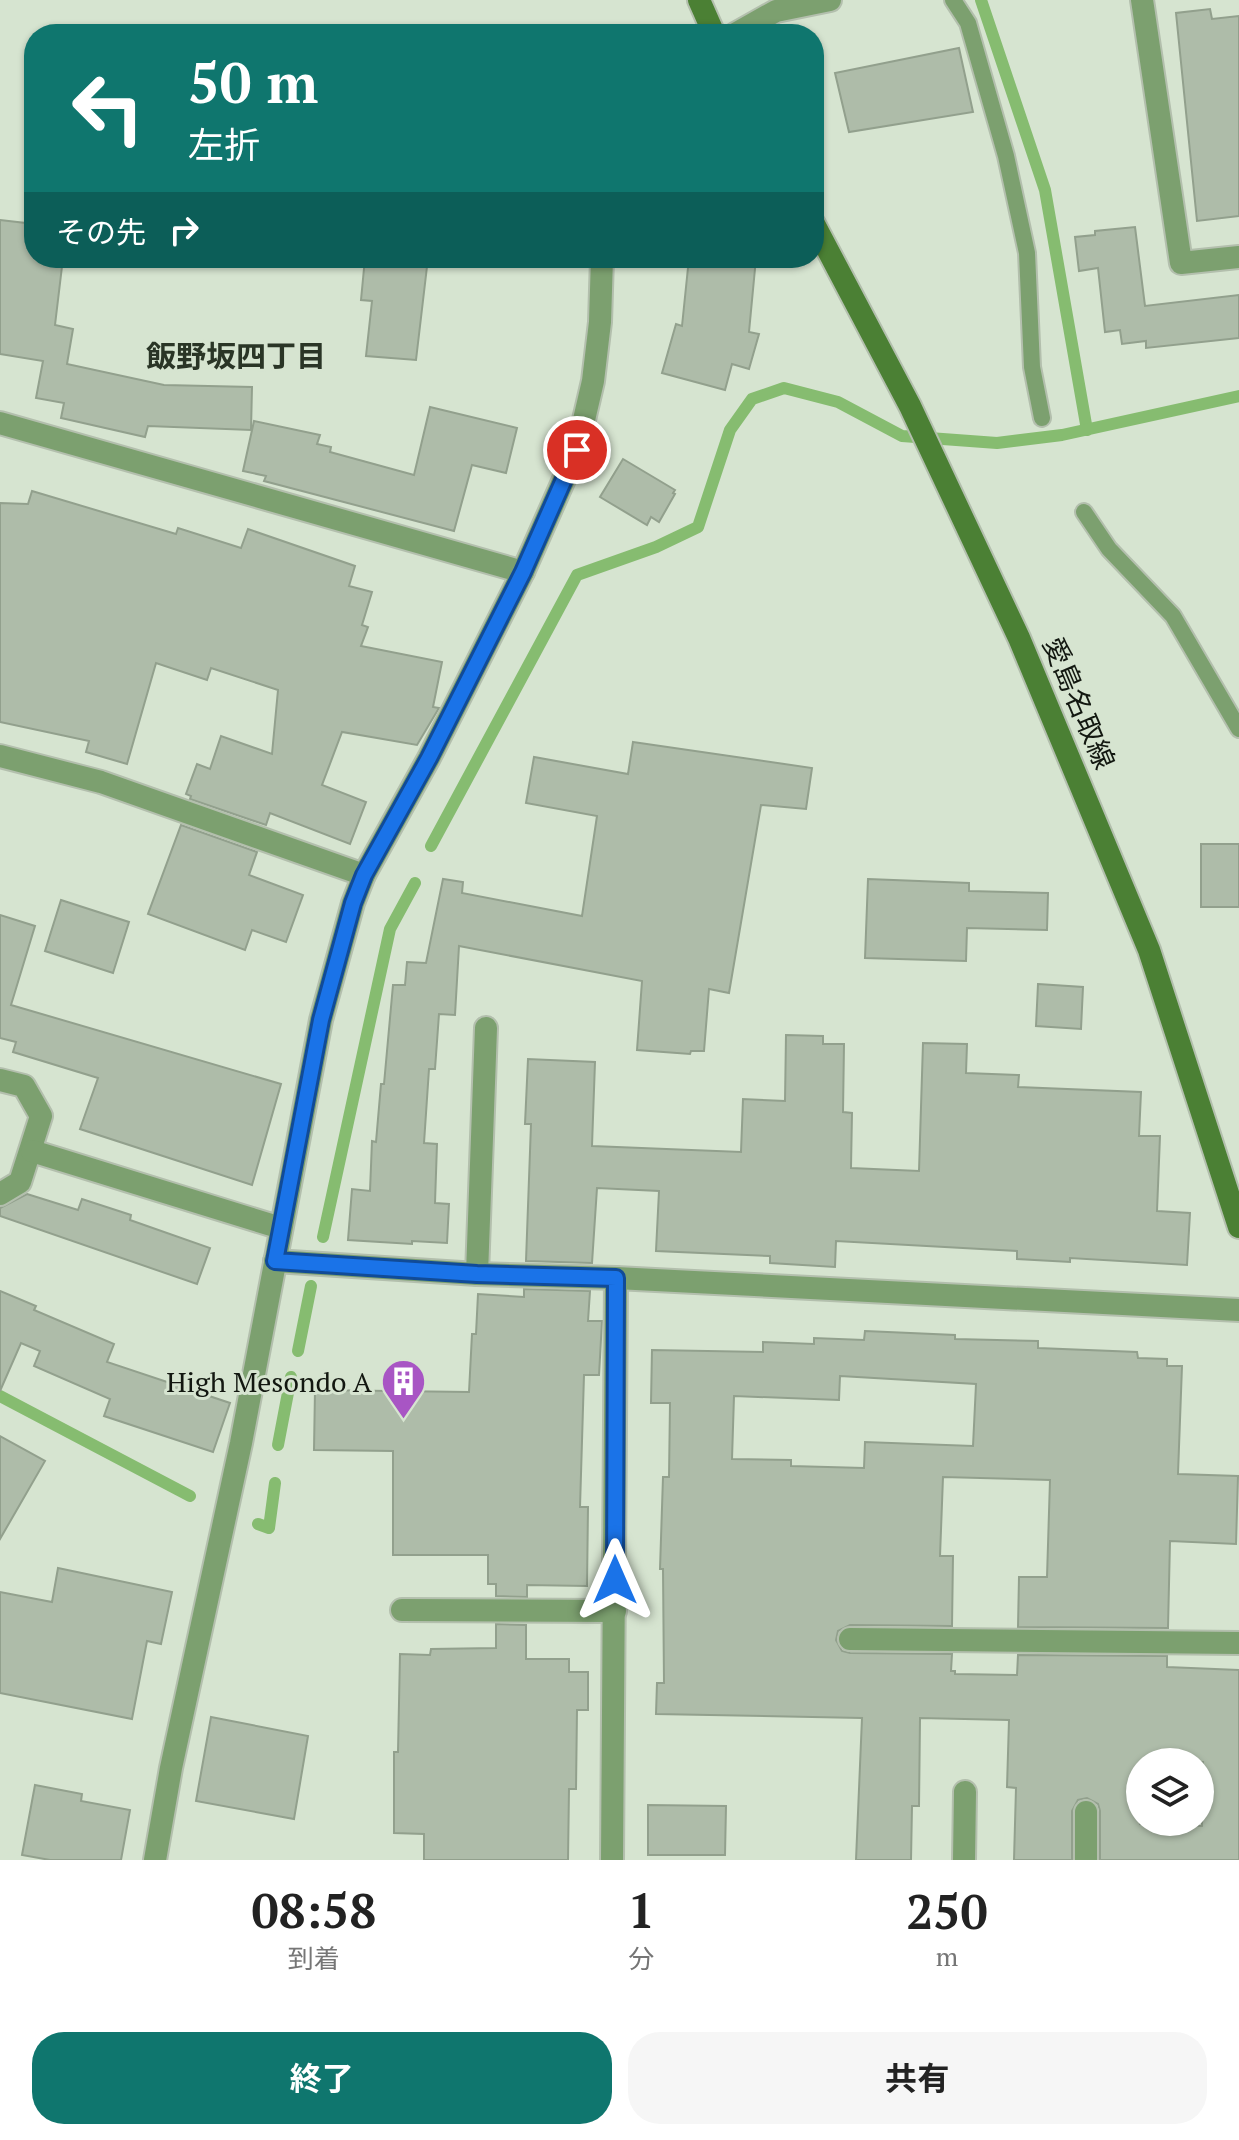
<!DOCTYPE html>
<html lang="ja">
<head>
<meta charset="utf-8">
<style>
	:root { --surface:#fff; --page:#f6f6f6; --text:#222; --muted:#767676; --accent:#0f766e }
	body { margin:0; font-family:"PT Serif","Noto Sans JP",serif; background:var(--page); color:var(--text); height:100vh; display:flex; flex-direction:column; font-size:30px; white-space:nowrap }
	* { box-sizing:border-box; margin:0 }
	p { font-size:26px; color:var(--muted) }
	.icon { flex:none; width:44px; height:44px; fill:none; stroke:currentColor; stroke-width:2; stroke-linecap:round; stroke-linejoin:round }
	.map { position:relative; height:1860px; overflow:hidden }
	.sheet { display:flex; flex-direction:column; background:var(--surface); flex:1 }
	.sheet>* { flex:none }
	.guide { position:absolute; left:24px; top:24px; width:800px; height:244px; border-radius:32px; box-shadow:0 2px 6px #0004; background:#0f766e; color:#fff; overflow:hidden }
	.fabs { position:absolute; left:1126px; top:1748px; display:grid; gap:16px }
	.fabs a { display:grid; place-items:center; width:88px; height:88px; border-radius:50%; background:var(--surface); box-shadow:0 2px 6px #0004; font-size:40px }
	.pin { position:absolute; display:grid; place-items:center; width:68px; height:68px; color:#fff; margin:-34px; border:4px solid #fff; border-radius:50%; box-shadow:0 2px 8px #0007 }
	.me { position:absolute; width:88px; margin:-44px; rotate:0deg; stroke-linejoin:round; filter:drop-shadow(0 0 6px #0008) }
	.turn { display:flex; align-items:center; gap:28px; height:168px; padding:0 32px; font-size:36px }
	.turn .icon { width:104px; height:104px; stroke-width:2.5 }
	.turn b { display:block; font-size:56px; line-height:68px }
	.then { display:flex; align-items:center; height:76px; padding:0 32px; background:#0003; gap:16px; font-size:30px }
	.eta { display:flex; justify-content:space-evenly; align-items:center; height:136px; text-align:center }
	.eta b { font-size:48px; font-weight:700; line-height:56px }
	.action { display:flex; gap:16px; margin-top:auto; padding:16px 32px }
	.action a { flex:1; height:92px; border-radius:32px; background:var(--accent); color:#fff; font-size:32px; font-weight:700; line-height:92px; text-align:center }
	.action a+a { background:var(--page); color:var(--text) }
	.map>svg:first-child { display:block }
</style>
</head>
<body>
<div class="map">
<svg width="1239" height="1860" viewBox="0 0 1239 1860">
	<rect width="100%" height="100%" fill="#d6e4d0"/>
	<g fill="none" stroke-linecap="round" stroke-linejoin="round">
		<g stroke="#86bc70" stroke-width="12">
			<path d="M981,0L1045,190L1087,430"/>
			<path d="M431,846L577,575L656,547L698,527L730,430L752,399L784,388L838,402L902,436L997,443L1062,435L1239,396"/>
			<path d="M323,1237L390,929L415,883"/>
			<path d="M298,1351L311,1286"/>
			<path d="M0,1396L190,1496"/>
			<path d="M278,1445L291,1377"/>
			<path d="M258,1524L269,1528L275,1483"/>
		</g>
	</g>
	<g fill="#aebca9" stroke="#92a08d" stroke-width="2" fill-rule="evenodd">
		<path d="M1210,9L1212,19L1239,16V216L1197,221L1176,13Z"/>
		<path d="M959,48L973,112L849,132L835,73Z"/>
		<path d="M0,220L34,224V258H63L55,325L73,329L67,364L164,385L252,387L251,430L148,426L145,437L61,418L64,403L36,398L43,361L0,354Z"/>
		<path d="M1135,227L1145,306L1239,295V338L1146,348V341L1122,344L1120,330L1105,332L1098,268L1079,271L1075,237L1095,235V231Z"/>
		<path d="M365,258H428L416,360L366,356L372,301L361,300Z"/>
		<path d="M689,258H756L749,332L759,334L749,369L732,364L725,390L662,373L676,324L682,326Z"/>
		<path d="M430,407L517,428L506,473L472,465L454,531L264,481L266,476L243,471L254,421L320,435L317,444L331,447L330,452L414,475Z"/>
		<path d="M623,459L675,490L673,493L675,494L659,522L651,517L647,525L600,497Z"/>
		<path d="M32,491L176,534L178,528L241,548L248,529L355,566L349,586L372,592L362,625L368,627L361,646L442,662L433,707L439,708L417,745L342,732L322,785L366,802L350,844L270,813L266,825L190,799L191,796L186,794L197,764L210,769L221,736L272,754L278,690L211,668L207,680L156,663L127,764L86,752L89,741L0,722V503L28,504Z"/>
		<path d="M633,742L812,768L806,809L761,805L729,993L709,989L704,1051H691L690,1054L637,1050L642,981L459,946L455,1015L439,1014L435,1069H429L424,1143L437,1144L435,1203L449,1204L447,1243L412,1241V1244L348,1240L352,1189L370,1191L372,1141L376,1142L381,1084H384L393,985H405L407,962L426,963L443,879L463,882L462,893L582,916L597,816L526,803L534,757L628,774Z"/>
		<path d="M181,825L257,852L249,875L303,895L286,942L252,930L245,950L148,914Z"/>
		<rect x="1201" y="844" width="38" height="63"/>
		<path d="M868,879L969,883V891L1048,893L1047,930L967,928L966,961L865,958Z"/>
		<path d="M61,900L129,922L113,973L45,951Z"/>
		<path d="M0,915L35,926L11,1005L281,1084L252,1185L80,1129L98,1078L13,1052L16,1042L0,1038Z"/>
		<path d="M1038,984L1083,987L1081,1029L1036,1026Z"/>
		<path d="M786,1035L823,1036V1044H844L843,1112L852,1113L851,1168L919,1171L923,1043L967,1044L966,1073L1019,1075L1018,1087L1141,1092L1139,1136H1160L1157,1211L1190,1213L1187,1265L1070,1258V1262L1017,1259V1251L836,1241L835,1267L770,1263V1256L656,1251L659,1191L597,1188L592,1263L526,1261L531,1124H525L528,1059L595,1062L592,1146L741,1152L743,1099L785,1101Z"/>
		<path d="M27,1194L78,1210L82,1199L131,1215L130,1220L210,1248L197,1284L0,1216V1208Z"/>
		<path d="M524,1289L590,1291L588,1321H602L599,1375H584L580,1507H588L587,1586L527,1585V1597L496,1596V1584H488V1555H393V1451L314,1450L315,1390L469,1392L472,1334H476L478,1294L524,1297Z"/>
		<path d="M0,1291L36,1306L34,1310L114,1344L107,1362L230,1403L213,1452L104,1416L110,1399L34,1366L40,1351L21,1343L0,1391Z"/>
		<path d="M865,1331L955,1335V1339L1038,1341V1348L1137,1352L1138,1358L1167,1359V1366H1182L1178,1474L1238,1476L1236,1544L1170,1541L1168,1628L1018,1627L1019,1577H1047L1050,1480L943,1477L940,1556H953L952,1626L850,1625L838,1631L836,1640L842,1651L850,1653L952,1654L951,1671H955V1674L1017,1675L1018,1655L1167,1656V1667L1239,1670V1860H1100V1811L1098,1804L1087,1798L1078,1800L1072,1811V1860H1014L1016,1788L1007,1787L1009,1720L920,1718L919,1806H912L911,1860H856L862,1718L656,1714L657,1683H664L663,1569H660L663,1477H669L670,1403H651L652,1350L763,1352V1342L814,1344V1338L864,1340ZM840,1376L976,1384L973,1446L865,1442L864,1468L791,1466V1460L732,1459L734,1396L839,1400ZM1140,1762H1203L1202,1826L1140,1824Z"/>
		<path d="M0,1436L45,1461L0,1539Z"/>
		<path d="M58,1568L172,1592L161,1644L147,1641L132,1719L0,1693V1592L52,1602Z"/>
		<path d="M496,1624L526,1625V1659H569V1672H588V1710H577L576,1789H569L568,1860H424V1834L394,1833V1752H398L400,1654L430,1655L431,1649L496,1648Z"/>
		<path d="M211,1717L308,1736L294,1819L196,1801Z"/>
		<path d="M35,1785L82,1794L81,1801L130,1810L121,1860H50L22,1855Z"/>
		<path d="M648,1805L726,1806L725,1855H648Z"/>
	</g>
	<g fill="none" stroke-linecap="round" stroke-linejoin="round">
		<defs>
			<g id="service">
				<path d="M953,0L968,23L1006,156L1027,253L1032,367L1042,418"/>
				<path d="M1084,512L1109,549L1173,616L1239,729"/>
			</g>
			<g id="minor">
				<path d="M1142,0L1181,263L1239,257"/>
				<path d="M735,34L776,11L830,0"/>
				<path d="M0,423L523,572"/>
				<path d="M0,756L101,782L364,875"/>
				<path d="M0,1080L24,1086L41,1116L20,1182L0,1194"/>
				<path d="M32,1151L281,1228"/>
				<path d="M275,1261L477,1274L616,1278L1239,1310"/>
				<path d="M477,1274L486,1028"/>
				<path d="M402,1610L615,1611"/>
				<path d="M850,1639L1239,1643"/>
				<path d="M1086,1812V1860"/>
				<path d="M612,1860L616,1278"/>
				<path d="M964,1860L965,1792"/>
			</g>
			<path id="tertiary" d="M155,1860L171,1768L241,1443L321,1020L353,903L364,875L429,758L523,572L577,450L593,381L600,322L602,258"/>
			<g id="secondary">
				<path d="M699,0L714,34"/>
				<path d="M814,224L910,406L1019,638L1149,950L1239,1227"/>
			</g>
		</defs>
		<use href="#service" stroke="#b3bfad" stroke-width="20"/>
		<use href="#minor" stroke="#b3bfad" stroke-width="26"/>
		<use href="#tertiary" stroke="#b3bfad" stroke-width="26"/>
		<use href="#secondary" stroke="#b3bfad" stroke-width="26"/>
		<use href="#service" stroke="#7ca06f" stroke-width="16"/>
		<use href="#minor" stroke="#7ca06f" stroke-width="22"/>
		<use href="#tertiary" stroke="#7ca06f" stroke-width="22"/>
		<use href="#secondary" stroke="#4b8034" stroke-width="22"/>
	</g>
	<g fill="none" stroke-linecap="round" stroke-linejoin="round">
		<defs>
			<path id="route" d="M577,450L523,572L429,758L364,875L353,903L321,1020L275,1261L477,1274L616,1278L615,1580"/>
		</defs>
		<use href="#route" stroke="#114b97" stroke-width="20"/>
		<use href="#route" stroke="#1a73e8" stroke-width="14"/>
	</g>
	<defs>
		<symbol id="building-pin" viewBox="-11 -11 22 30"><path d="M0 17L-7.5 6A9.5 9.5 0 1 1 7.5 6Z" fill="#a855c4" stroke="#d6e4d0"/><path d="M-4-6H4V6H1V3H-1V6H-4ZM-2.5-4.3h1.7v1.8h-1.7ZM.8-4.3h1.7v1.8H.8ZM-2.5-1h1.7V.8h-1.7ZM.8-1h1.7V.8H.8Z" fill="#fff"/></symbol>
	</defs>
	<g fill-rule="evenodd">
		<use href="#building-pin" x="378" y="1356" width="51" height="69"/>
	</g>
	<g text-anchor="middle" stroke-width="6" stroke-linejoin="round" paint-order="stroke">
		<g font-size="28" fill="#121710" stroke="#d6e4d0">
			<text transform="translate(1079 703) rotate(67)" y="10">愛島名取線</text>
		</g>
		<g font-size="28" fill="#121710" stroke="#d6e4d0" text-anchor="end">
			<text x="372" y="1392">High Mesondo A</text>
		</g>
		<g font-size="30" font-weight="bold" fill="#2a3526" stroke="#d6e4d0">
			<text x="236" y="367">飯野坂四丁目</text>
		</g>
	</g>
</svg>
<div class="fabs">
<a><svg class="icon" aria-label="layers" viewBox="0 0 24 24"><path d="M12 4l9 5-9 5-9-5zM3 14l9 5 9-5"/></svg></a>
</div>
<div class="pin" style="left:577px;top:450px;background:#d93025"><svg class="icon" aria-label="arrive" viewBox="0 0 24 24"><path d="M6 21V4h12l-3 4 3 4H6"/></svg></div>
<svg class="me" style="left:615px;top:1580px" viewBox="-20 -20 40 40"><path d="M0-17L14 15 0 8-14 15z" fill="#1a73e8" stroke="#fff" stroke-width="4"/></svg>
<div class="guide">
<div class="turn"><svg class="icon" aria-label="left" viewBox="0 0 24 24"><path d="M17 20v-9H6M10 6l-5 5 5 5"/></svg><div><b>50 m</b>左折</div></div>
<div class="then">その先<svg class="icon" aria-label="right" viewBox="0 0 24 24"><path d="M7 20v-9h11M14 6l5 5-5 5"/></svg></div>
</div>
</div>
<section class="sheet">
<div class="eta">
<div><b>08:58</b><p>到着</p></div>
<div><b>1</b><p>分</p></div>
<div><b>250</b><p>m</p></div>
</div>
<div class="action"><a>終了</a><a>共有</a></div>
</section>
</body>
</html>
